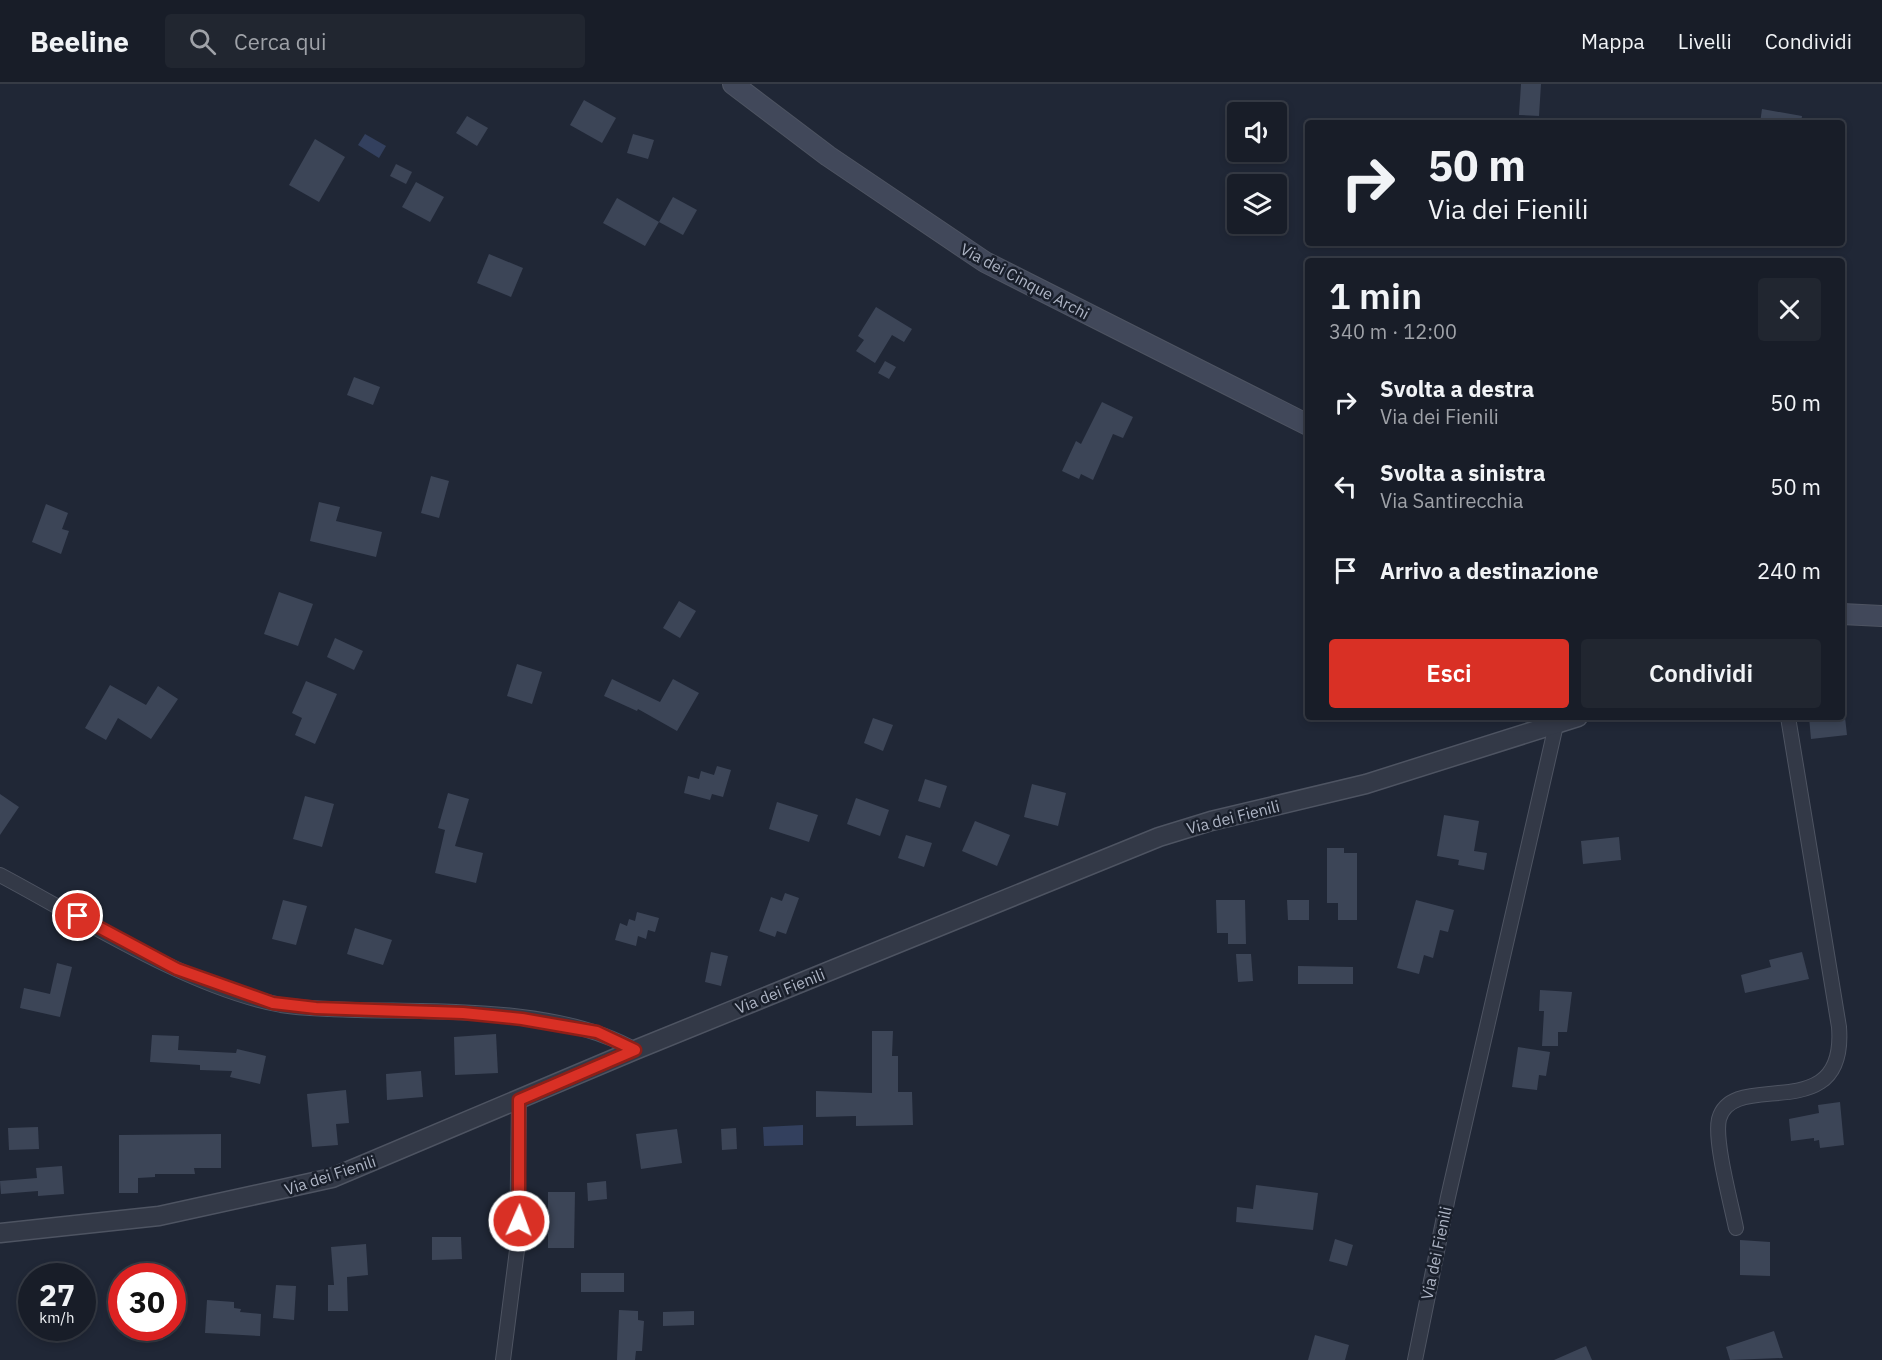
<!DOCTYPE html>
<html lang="it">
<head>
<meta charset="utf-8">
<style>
	:root { --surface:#181d28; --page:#212630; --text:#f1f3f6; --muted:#9fa2a8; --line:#363b45; --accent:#d93025 }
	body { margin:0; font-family:"IBM Plex Sans",sans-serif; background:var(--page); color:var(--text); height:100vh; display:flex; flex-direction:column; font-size:22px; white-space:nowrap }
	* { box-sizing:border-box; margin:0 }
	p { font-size:20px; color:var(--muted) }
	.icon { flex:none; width:33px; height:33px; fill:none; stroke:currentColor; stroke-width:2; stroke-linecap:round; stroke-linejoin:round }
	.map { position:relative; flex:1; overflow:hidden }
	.sheet { position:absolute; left:1305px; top:174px; width:540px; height:462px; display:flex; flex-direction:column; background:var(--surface); border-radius:6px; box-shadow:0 3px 9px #0003,0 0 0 2px var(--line) }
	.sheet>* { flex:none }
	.guide { position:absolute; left:1305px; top:36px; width:540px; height:126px; border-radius:6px; box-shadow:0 3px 9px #0003,0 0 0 2px var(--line); background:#181d28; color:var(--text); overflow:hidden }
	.tools { position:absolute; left:1227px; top:18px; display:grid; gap:12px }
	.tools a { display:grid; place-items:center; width:60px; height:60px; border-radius:6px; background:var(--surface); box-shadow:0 3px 9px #0003,0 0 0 2px var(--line); font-size:30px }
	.speed { position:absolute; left:18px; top:1179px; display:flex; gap:12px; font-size:30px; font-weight:700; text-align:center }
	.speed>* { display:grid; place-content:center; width:78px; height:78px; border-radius:50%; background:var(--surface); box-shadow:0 3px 9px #0003,0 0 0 2px var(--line); line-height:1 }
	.speed small { font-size:15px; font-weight:400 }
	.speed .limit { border:9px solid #d22; background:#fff; color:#111 }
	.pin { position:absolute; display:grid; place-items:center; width:51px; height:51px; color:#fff; margin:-26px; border:3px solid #fff; border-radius:50%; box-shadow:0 2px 6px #0007 }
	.me { position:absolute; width:66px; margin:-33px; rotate:2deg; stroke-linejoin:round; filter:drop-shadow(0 0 4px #0008) }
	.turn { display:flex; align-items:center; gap:21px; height:126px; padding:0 24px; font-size:27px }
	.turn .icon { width:78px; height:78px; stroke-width:2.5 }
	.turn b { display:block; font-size:42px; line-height:51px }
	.round { display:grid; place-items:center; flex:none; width:63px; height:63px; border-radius:6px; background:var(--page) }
	.head { display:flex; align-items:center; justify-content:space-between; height:102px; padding:0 24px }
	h1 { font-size:36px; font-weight:600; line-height:45px }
	.button { display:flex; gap:12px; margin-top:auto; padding:12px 24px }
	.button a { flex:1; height:69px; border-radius:6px; background:var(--accent); color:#fff; font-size:24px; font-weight:600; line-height:69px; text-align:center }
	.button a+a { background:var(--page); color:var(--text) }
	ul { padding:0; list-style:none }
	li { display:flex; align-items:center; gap:18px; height:84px; padding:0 24px }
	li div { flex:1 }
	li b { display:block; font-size:22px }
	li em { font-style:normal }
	header { display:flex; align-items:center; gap:36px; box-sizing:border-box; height:84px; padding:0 30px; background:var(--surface); border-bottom:2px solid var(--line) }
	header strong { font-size:28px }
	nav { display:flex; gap:33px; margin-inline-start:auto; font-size:21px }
	.search { width:420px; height:54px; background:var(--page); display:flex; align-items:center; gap:15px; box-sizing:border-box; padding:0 21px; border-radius:6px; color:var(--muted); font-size:22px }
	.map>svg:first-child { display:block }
</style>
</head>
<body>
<header>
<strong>Beeline</strong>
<div class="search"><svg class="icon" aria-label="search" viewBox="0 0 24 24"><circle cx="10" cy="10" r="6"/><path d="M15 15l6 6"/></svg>Cerca qui</div>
<nav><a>Mappa</a><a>Livelli</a><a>Condividi</a></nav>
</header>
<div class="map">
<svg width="1882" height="1276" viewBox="0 0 1882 1276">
	<rect width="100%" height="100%" fill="#202736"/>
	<g fill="#33405e">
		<path d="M365,50L386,62L379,74L358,61Z"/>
		<path d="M803,1041V1061L764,1062L763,1043Z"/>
	</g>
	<g fill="#3c4557">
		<path d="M1521,0H1541L1539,32L1519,31Z"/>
		<path d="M584,16L616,34L602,59L570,41Z"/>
		<path d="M1762,25L1802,32L1801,39H1760Z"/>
		<path d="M467,32L488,44L477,62L456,49Z"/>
		<path d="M633,50L654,56L648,75L627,69Z"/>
		<path d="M315,55L345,73L319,118L289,101Z"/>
		<path d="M396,80L412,88L406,100L390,92Z"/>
		<path d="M416,98L444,113L430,138L402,123Z"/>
		<path d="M673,113L697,126L683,151L659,138Z"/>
		<path d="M617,114L659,138L645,162L603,139Z"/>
		<path d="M489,170L523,184L511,213L477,199Z"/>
		<path d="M876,223L912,245L904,258L892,251L875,279L856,267L864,256L858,252Z"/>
		<path d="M885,277L896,283L889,295L878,289Z"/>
		<path d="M354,293L380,303L373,321L347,311Z"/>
		<path d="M1102,318L1133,333L1123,354L1113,350L1093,396L1081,390L1079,395L1062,387L1076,357L1081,360Z"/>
		<path d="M431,392L449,397L439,434L421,429Z"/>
		<path d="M319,418L340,423L336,437L382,448L376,473L310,457Z"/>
		<path d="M46,420L68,429L62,445L69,447L61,470L32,458Z"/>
		<path d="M279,508L313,520L298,562L264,550Z"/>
		<path d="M679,517L696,527L680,554L663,544Z"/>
		<path d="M335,554L363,567L354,586L327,573Z"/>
		<path d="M517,580L542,588L532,620L507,612Z"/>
		<path d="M612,595L660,618L673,595L699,609L677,647L638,625L637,627L604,612Z"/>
		<path d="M306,597L337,610L315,660L295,651L302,634L292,629Z"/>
		<path d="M110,601L146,621L158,602L178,615L151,655L118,634L106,656L85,644Z"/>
		<path d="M1809,633H1845L1847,651L1811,655Z"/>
		<path d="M873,634L893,641L883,667L864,659Z"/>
		<path d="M717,682L731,686L723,713L712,710L710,716L684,709L688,692L699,695L701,687L714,691Z"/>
		<path d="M925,695L947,702L940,724L918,717Z"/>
		<path d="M1032,700L1066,709L1058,742L1024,733Z"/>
		<path d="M448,709L469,715L455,762L483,769L476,799L435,789L445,746L438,744Z"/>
		<path d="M0,710L19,723L0,751Z"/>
		<path d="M305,712L334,720L322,763L293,755Z"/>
		<path d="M856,714L889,726L880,752L847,740Z"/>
		<path d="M777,718L818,731L809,758L769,745Z"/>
		<path d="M1444,731L1479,737L1474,767L1487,769L1484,786L1458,781L1459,776L1437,772Z"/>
		<path d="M975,737L1010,751L997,782L962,767Z"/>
		<path d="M906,751L932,759L924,783L898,774Z"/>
		<path d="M1619,753L1621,776L1583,780L1581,757Z"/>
		<path d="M1327,764H1344V769H1357V836H1338V819H1327Z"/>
		<path d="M785,809L799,814L786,850L777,847L775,853L759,847L771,813L782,817Z"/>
		<path d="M283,816L307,822L296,861L272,855Z"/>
		<path d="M1216,816H1245L1246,860H1228V849H1217Z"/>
		<path d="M1287,816H1309V836H1288Z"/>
		<path d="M1416,816L1454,826L1448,848L1440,846L1433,874L1424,871L1419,890L1397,884Z"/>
		<path d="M637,828L659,834L655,848L648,846L646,855L638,852L636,862L615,856L620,839L627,842L629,835L635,837Z"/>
		<path d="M355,844L392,856L383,881L347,870Z"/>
		<path d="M711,868L728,872L721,902L705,898Z"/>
		<path d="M1802,868L1809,895L1745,909L1741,891L1771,883L1769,876Z"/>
		<path d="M1236,870H1251L1253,897L1238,898Z"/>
		<path d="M57,879L72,883L60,933L20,924L24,904L50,910Z"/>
		<path d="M1298,882L1353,883V900H1298Z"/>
		<path d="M1540,906L1572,908L1567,948H1558V962H1542L1544,927H1539Z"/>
		<path d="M872,947H893L892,972H898V1008H912L913,1041L856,1042V1032L816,1033V1007L872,1009Z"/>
		<path d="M496,950L498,989L455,991L454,953Z"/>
		<path d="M152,951L179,952L178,966L236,969L237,965L266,972L260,1000L230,993L232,987L200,986V981L150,978Z"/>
		<path d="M1518,963L1550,968L1546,992L1539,991L1537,1006L1512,1003Z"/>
		<path d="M421,987L423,1013L387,1016L386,990Z"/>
		<path d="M346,1006L349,1039L336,1040L338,1061L312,1063L307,1010Z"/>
		<path d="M1840,1018L1844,1061L1820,1064L1819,1056L1814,1057V1054L1791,1057L1789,1035L1819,1029L1818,1021Z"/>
		<path d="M38,1043L39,1065L9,1066L8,1044Z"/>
		<path d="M736,1044L737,1065L722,1066L721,1045Z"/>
		<path d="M677,1045L682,1079L641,1085L636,1050Z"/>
		<path d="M221,1050V1084H194L195,1090H155V1093L138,1094V1109H119V1051Z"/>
		<path d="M62,1082L64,1110L38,1112V1107L1,1110L0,1097L37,1094L36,1084Z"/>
		<path d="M606,1097L607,1115L588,1117L587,1099Z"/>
		<path d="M1256,1101L1318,1109L1313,1146L1236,1138L1237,1123L1253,1125Z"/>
		<path d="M548,1108H575L574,1164H548Z"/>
		<path d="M432,1153H461L462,1175L432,1176Z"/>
		<path d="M1335,1155L1353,1161L1347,1182L1329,1177Z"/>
		<path d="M1740,1156L1770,1158V1192L1740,1191Z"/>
		<path d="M366,1160L368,1191L347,1193L348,1227H328V1201H334L331,1163Z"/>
		<rect x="581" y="1189" width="43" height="19"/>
		<path d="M276,1201L296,1202L294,1236L273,1234Z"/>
		<path d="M207,1216L234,1218V1224L241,1225L240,1228L261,1230L260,1252L205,1249Z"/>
		<path d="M619,1226L638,1227V1236L644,1237L642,1267H636L635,1276H617Z"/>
		<path d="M694,1227V1241L663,1242V1228Z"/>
		<path d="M1774,1247L1783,1274L1730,1276L1726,1263Z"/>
		<path d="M1315,1251L1349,1261L1345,1276H1308Z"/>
		<path d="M1586,1262L1592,1276H1554Z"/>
	</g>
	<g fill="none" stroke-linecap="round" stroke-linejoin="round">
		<defs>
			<g id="minor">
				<path d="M0,791C83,835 189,904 281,921C306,925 332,925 358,926C443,928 560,923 635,966"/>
				<path d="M1736,1144C1731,1119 1714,1057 1719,1035C1733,983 1847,1046 1839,943L1788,633"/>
				<path d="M503,1276L517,1166L519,1016"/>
				<path d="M1415,1276L1448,1113L1556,641"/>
			</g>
			<path id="tertiary" d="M0,1149L159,1132L332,1094L635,966L1159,753L1211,737L1366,700L1578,633"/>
			<g id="secondary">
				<path d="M733,0L828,72L985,178L1308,341"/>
				<path d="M1842,530L1882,532"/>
			</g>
		</defs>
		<use href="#minor" stroke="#4e5462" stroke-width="16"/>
		<use href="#tertiary" stroke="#4e5462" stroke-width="21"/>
		<use href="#secondary" stroke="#4e5462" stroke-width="22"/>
		<use href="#minor" stroke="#333947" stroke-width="14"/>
		<use href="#tertiary" stroke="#333947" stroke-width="18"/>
		<use href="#secondary" stroke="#41485a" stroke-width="20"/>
	</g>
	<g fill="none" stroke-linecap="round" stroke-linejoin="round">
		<defs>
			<path id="route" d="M78,832L177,885L273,919L316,924L463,929L522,935L597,948L635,966L519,1016V1137"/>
		</defs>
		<use href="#route" stroke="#8d1f18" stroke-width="15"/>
		<use href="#route" stroke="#d93025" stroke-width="10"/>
	</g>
	<g text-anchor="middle" stroke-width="5" stroke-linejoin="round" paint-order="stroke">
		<g font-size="16" fill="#adb4c4" stroke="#191f2b">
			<text transform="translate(1025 197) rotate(28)" y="6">Via dei Cinque Archi</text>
			<text transform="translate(1233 733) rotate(-14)" y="6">Via dei Fienili</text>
			<text transform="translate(780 907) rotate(-22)" y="6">Via dei Fienili</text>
			<text transform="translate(330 1091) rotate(-18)" y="6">Via dei Fienili</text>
			<text transform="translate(1436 1169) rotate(-78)" y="6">Via dei Fienili</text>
		</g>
	</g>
</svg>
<div class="tools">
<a><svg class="icon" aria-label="sound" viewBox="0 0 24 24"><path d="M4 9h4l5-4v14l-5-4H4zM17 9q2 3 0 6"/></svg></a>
<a><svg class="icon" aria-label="layers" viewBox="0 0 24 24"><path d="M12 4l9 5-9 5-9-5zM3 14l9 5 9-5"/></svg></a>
</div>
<div class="speed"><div>27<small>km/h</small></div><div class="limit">30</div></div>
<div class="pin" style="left:78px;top:832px;background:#d93025"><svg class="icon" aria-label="arrive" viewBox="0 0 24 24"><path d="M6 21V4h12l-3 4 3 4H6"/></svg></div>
<svg class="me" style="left:519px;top:1137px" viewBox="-20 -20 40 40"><circle r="17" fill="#d93025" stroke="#fff" stroke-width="3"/><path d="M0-11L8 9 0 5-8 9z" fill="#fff"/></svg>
<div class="guide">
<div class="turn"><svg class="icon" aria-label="right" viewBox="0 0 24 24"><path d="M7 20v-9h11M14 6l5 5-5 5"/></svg><div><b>50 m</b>Via dei Fienili</div></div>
</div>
<section class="sheet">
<div class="head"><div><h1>1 min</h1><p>340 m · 12:00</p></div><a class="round"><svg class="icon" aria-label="close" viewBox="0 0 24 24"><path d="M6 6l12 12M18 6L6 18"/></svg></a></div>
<ul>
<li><svg class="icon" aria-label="right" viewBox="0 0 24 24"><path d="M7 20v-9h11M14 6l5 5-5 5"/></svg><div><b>Svolta a destra</b><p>Via dei Fienili</p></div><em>50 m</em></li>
<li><svg class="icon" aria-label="left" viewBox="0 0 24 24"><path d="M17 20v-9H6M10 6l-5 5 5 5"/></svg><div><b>Svolta a sinistra</b><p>Via Santirecchia</p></div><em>50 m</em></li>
<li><svg class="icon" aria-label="arrive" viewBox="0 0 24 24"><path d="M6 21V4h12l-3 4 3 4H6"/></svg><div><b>Arrivo a destinazione</b></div><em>240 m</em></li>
</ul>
<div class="button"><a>Esci</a><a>Condividi</a></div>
</section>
</div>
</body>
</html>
